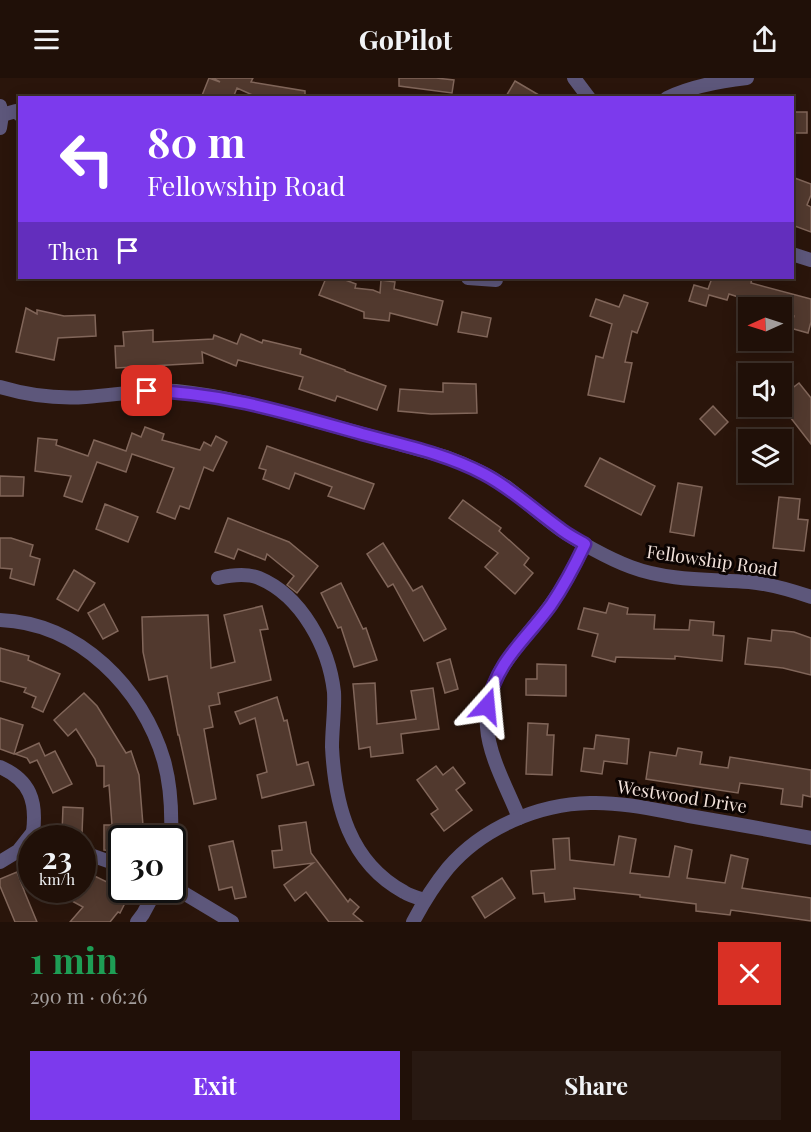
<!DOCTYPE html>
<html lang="en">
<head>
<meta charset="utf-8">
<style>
	:root { --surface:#201008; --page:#281912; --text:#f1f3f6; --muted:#a29d9c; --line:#3d3029; --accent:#7c3aed }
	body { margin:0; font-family:"Playfair Display",serif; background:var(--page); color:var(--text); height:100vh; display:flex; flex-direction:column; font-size:22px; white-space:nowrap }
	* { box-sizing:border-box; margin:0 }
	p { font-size:20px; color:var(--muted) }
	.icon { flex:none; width:33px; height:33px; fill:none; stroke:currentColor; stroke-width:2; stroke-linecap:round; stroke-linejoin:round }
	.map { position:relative; height:844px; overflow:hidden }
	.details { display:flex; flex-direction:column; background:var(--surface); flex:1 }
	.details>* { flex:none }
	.guide { position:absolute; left:18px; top:18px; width:776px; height:183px; border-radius:0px; box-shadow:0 3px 15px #0003,0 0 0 2px var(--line); background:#7c3aed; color:#fff; overflow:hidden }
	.needle { width:39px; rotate:267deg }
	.fabs { position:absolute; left:738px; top:219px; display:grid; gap:12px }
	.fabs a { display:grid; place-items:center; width:54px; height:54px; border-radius:0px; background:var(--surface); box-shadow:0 3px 15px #0003,0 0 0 2px var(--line); font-size:30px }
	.speed { position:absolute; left:18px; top:747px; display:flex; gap:12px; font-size:30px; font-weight:700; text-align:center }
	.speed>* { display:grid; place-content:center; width:78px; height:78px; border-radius:50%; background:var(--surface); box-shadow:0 3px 15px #0003,0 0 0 2px var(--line); line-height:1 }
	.speed small { font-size:15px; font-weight:400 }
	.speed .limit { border:3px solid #111; border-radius:9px; background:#fff; color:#111 }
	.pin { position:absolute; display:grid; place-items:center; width:51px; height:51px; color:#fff; margin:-26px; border-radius:12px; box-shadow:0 3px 9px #0006 }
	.me { position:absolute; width:66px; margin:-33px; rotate:18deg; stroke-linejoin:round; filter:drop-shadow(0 0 4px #0008) }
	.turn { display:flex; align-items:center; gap:21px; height:126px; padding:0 30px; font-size:27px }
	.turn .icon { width:78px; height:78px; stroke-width:2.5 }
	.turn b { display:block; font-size:42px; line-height:51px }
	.then { display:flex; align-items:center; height:57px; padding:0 30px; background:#0003; gap:12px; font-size:22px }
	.round { display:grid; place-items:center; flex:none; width:63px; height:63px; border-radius:0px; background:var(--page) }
	.headline { display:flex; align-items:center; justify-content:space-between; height:102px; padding:0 30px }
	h1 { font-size:36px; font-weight:700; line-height:45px; color:#1e9e55 }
	.cta { display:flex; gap:12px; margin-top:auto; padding:12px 30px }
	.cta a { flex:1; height:69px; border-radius:0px; background:var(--accent); color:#fff; font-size:24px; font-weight:700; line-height:69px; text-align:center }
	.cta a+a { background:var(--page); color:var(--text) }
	header { display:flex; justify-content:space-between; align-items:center; height:78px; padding:0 30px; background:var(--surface); font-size:27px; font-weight:700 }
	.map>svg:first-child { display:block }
</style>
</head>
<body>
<header><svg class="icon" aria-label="menu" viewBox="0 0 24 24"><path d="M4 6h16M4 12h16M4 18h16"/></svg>GoPilot<svg class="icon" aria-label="share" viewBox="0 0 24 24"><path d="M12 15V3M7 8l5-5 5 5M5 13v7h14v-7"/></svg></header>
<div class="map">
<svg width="811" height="844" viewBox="0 0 811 844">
	<rect width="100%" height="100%" fill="#2a150b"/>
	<g fill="#51392e" stroke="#81665a" stroke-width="1.5">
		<path d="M209,0L220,4L213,0H253L251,4L305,13V20H259L237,10L233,20H201Z"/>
		<path d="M399,0H436L454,2L452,15L399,8Z"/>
		<path d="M515,3L544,20H505Z"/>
		<rect x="792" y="34" width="15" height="21"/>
		<path d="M792,99L811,106V117L807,127L811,129V154L792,147Z"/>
		<path d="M326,200H340L356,206L355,210L373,212L380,215L381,202L395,204L394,211L443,223L437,247L390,235L389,243L364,240V234L319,217Z"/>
		<path d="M712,200H752L751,205L811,221V244L808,255L790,250L794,238L782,234V230H759L760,226L729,216L727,222L709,217L706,228L689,223L694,207L708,211Z"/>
		<path d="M624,217L648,225L637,255L632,253L625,284L632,285L624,324L588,317L596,278L603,280L612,246L590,238L596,221L619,229Z"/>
		<path d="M26,230L37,236V232L64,238L95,237L96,258L58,260L54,282L16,274Z"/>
		<path d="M462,234L491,240L487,259L458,254Z"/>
		<path d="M153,252V264L213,261L214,257L237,266L241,256L262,265L263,262L301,271L300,276L345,292V293L386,308L377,332L337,318L335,323L299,311L303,299L238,282L236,288L202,274L203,285L116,290L115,268H124L123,254Z"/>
		<path d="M443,305L476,306L477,335L431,336L398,333L400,311L443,314Z"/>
		<path d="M799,305L811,320V366L783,330L792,323L786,315Z"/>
		<path d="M713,328L728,344L715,357L700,341Z"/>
		<path d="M145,349L164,356L162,362L200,372L204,364L211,368L216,358L227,364L213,393L204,389L189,431L180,428L175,441L157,434L174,390L132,376L126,394L97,384L82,424L64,418L71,398L35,393L38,360L57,362L56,367L88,378L94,362L126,373L132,355L141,359Z"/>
		<path d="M267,368L374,406L364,431L328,418L332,409L295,395L289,411L263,401L266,392L259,390Z"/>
		<path d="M600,380L655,408L641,437L585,408Z"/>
		<path d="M0,398L24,399L23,418H0Z"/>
		<path d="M678,405L702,409L694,458L670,454Z"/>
		<path d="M779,419L800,421L798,441L808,442L804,473L773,470Z"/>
		<path d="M463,422L501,450L499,453L529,480L524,487L533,495L515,516L485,489L498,475L449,440Z"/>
		<path d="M105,426L138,439L128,464L96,451Z"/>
		<path d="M228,440L289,464L318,488L297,515L287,507L294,498L267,476L265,482L238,471L234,481L215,474Z"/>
		<path d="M0,460H11L33,467L30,478L40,481L34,507L10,500L12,491L0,490Z"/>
		<path d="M383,465L413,513L422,508L446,551L424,563L393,506L388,509L367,476Z"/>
		<path d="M74,492L95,505L78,533L57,521Z"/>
		<path d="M341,505L363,551L366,550L377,582L354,589L341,549L338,550L321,515Z"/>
		<path d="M609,525L628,530L627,536L655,537L654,551L689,552L690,542L714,544L713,557L724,558L722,583L675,578V581L616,579L615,584L592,578L598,556L578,551L584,530L606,535Z"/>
		<path d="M104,526L118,553L103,561L88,535Z"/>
		<path d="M262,528L268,551L260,552L271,602L218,615L220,626L209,628L213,649L204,651L216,721L194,726L179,657H178L167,598L149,602L143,574L142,539L208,537L211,590L235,584L224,537Z"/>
		<path d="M772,552L794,554L811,560V597L783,590L745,586L748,560L771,563Z"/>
		<path d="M0,570L29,578L28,582L60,596L43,634L32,629L36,619L24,614L26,610L0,603Z"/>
		<path d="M450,581L458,611L445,615L437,585Z"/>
		<path d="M537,586L566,587V618L526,617V601H537Z"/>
		<path d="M375,605L377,646L416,641L411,613L433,610L439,651L401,656L403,675L371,679L370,669L359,671L353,606Z"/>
		<path d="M84,615L97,628L126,675L131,673L139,697L144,760H122V773L104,772V747H112L109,707L104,709V688H97L95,681L76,651L68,658L54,642Z"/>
		<path d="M277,619L284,643L287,642L297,687L308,684L314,707L262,720L257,697L267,694L255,640L240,646L235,634Z"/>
		<path d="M0,640L23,647L14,676L0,671Z"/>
		<path d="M528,645L548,646L547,657H554L552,697L526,696Z"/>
		<path d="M596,657L629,661L627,686L604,683L602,696L581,693L584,670L594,671Z"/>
		<path d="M39,665L45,678L55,673L72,706L53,715L37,682L30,685L27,680L15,676Z"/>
		<path d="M678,670L702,674L700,686L728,690L730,679L811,692V719L803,717L802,729L781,726L783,711L740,705L738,715L646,701L650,674L676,678Z"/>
		<path d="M436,688L443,697L453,689L465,705L456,712L472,732L444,753L431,736L438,731L417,702Z"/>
		<path d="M63,729L83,730L82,756L62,755Z"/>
		<path d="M306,744L311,775L348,824L350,821L359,829L353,836L363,844H329L306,814L295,823L284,807L313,785L274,790L272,773L282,772L279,748Z"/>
		<path d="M619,758L636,761L630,795L669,799L675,768L692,772L687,800L725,805L731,777L748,781L742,810L811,820V843L731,832L730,837L696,833V826L640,819V817L574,810L575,821L545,824L544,815L533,816L531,793L555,791L553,761L569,760L570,782L614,787Z"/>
		<path d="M233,763L246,819L235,821L232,809L219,812L209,768Z"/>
		<path d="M82,792L130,815L120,835L118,834L110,844H70L83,829L52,812H82Z"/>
		<path d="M17,794L25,815L37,844H15L0,808V801Z"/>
		<path d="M502,800L515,820L485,840L472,819Z"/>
	</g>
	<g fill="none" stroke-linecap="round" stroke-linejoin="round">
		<g stroke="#5d577b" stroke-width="14">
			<path d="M574,0L589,20"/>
			<path d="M667,20C692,8 720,3 747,0"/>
			<path d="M0,28L2,37L0,50"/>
			<path d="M2,37L16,33L20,37"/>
			<path d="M792,176L811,182"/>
			<path d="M468,200L496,202"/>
			<path d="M0,309C27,317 57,321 86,319C116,317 146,311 176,313C226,318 275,332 323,345C364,356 405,368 446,379C468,387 489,397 508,410C525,423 541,437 558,450C577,463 609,481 631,489C668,503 710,501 749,504C770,506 791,512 811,519"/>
			<path d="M218,500C231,497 247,495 259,500C302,518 329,570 334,614C335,632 332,651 332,669C335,727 349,784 404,814C410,818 418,820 425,822"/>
			<path d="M0,542C79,545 143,610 164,683C171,708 172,734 171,760"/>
			<path d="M0,689C30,702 37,723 33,754"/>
			<path d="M519,740C508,712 489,679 487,649C483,595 523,566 551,526C565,507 575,487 585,466"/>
			<path d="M82,774L122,788"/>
			<path d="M0,784L18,773L33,754L49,760"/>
			<path d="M172,808L232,844"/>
			<path d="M137,844L143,836L156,812"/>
			<path d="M413,844C423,825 434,807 448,790C482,750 538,726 590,725C624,724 656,732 689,738C730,745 770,752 811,760"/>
		</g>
	</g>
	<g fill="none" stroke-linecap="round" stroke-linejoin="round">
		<defs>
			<path id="route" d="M147,313C221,314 291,336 362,356C403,367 446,376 484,396C511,410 533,431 558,449C566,456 576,461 585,466C575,487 564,508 551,527C524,564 498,581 487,628"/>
		</defs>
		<use href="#route" stroke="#51269a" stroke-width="15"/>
		<use href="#route" stroke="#7c3aed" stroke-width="10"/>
	</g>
	<g text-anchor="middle" stroke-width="6" stroke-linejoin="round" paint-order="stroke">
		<g font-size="18" fill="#f2e2db" stroke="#0c0402">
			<text transform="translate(712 483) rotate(8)" y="6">Fellowship Road</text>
			<text transform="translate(682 719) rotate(9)" y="6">Westwood Drive</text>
		</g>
	</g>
</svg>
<div class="fabs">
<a><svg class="needle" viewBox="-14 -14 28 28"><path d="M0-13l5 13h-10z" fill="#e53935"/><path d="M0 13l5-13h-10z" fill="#a29d9c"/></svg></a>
<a><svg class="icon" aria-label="sound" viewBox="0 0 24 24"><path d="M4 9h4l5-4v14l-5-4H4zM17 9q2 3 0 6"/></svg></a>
<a><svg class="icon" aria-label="layers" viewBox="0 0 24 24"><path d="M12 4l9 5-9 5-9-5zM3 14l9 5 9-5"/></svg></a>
</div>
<div class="speed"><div>23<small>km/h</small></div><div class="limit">30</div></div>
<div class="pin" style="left:147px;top:313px;background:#d93025"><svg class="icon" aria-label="arrive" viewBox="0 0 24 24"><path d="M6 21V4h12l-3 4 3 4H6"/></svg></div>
<svg class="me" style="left:487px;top:628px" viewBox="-20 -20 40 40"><path d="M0-17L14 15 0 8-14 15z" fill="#7c3aed" stroke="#fff" stroke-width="4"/></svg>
<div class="guide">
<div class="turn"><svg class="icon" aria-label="left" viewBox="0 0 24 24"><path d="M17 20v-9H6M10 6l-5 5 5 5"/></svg><div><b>80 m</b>Fellowship Road</div></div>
<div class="then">Then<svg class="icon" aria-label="arrive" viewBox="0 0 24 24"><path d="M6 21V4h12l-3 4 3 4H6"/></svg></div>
</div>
</div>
<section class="details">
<div class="headline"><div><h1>1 min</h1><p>290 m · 06:26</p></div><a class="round" style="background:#d93025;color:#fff"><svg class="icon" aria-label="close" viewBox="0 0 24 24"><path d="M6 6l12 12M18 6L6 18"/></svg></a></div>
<div class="cta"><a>Exit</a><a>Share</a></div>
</section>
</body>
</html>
